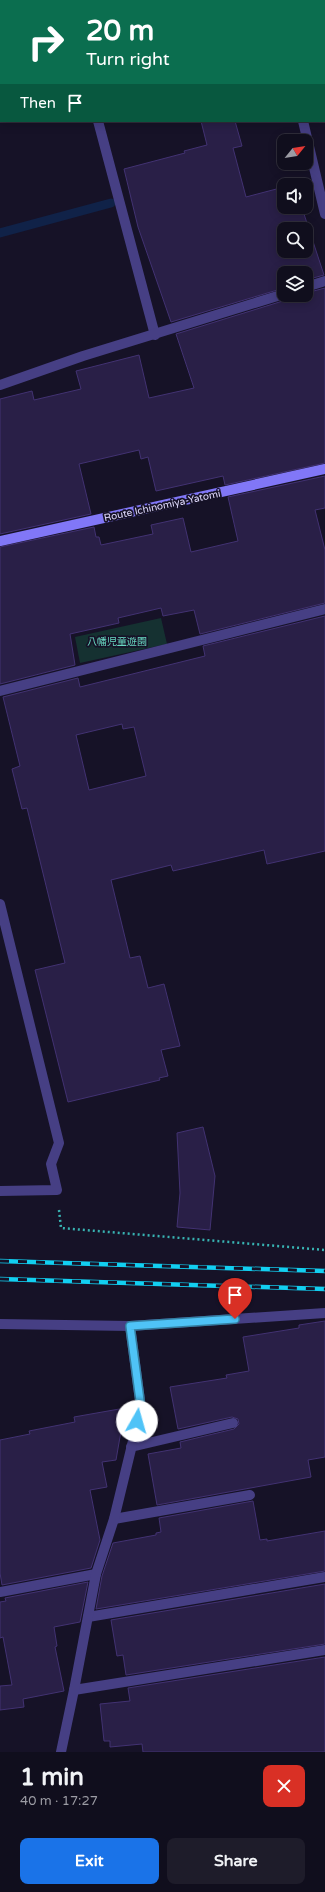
<!DOCTYPE html>
<html lang="en">
<head>
<meta charset="utf-8">
<style>
	:root { --surface:#100e1d; --page:#1e1c2a; --text:#f1f3f6; --muted:#9c9ca4; --line:#302e3b; --accent:#1a73e8 }
	body { margin:0; font-family:"Varela Round","Noto Sans JP",sans-serif; background:var(--page); color:var(--text); height:100vh; display:flex; flex-direction:column; font-size:15px; white-space:nowrap }
	* { box-sizing:border-box; margin:0 }
	p { font-size:13px; color:var(--muted) }
	.icon { flex:none; width:22px; height:22px; fill:none; stroke:currentColor; stroke-width:2; stroke-linecap:round; stroke-linejoin:round }
	.map { position:relative; height:1752px; overflow:hidden }
	.side { display:flex; flex-direction:column; background:var(--surface); flex:1 }
	.side>* { flex:none }
	.banner { position:absolute; left:0px; top:0px; width:325px; height:122px; box-shadow:0 2px 10px #0003,0 0 0 1px var(--line); background:#0b6e4f; color:#fff; overflow:hidden }
	.needle { width:26px; rotate:60deg }
	.buttons { position:absolute; left:277px; top:134px; display:grid; gap:8px }
	.buttons a { display:grid; place-items:center; width:36px; height:36px; border-radius:8px; background:var(--surface); box-shadow:0 2px 10px #0003,0 0 0 1px var(--line); font-size:20px }
	.pin { position:absolute; display:grid; place-items:center; width:34px; height:34px; color:#fff; margin:-41px -17px; border-radius:50% 50% 50% 0; rotate:-45deg; box-shadow:0 0 4px #0007 }
	.pin .icon { rotate:45deg }
	.me { position:absolute; width:44px; margin:-22px; rotate:7deg; stroke-linejoin:round; filter:drop-shadow(0 0 3px #0008) }
	.turn { display:flex; align-items:center; gap:14px; height:84px; padding:0 20px; font-size:18px }
	.turn .icon { width:52px; height:52px; stroke-width:2.5 }
	.turn b { display:block; font-size:28px; line-height:34px }
	.then { display:flex; align-items:center; height:38px; padding:0 20px; background:#0003; gap:8px; font-size:15px }
	.round { display:grid; place-items:center; flex:none; width:42px; height:42px; border-radius:8px; background:var(--page) }
	.head { display:flex; align-items:center; justify-content:space-between; height:68px; padding:0 20px }
	h1 { font-size:24px; font-weight:700; line-height:30px }
	.primary-button { display:flex; gap:8px; margin-top:auto; padding:8px 20px }
	.primary-button a { flex:1; height:46px; border-radius:8px; background:var(--accent); color:#fff; font-size:16px; font-weight:700; line-height:46px; text-align:center }
	.primary-button a+a { background:var(--page); color:var(--text) }
	.map>svg:first-child { display:block }
</style>
</head>
<body>
<div class="map">
<svg width="325" height="1752" viewBox="0 0 325 1752">
	<rect width="100%" height="100%" fill="#161227"/>
	<path fill="#153131" d="M161,618L167,644L80,663L75,637Z"/>
	<g fill="none" stroke-linecap="round" stroke-linejoin="round">
		<path stroke="#102248" stroke-width="9" d="M0,233L111,203"/>
	</g>
	<g fill="#291f47" stroke="#423272" fill-rule="evenodd">
		<path d="M201,121H235L242,146L233,148L246,197L284,187V207H306V205L307,210L303,211L324,275L306,280V273H284V288L171,322L138,227L124,169L185,153L184,151L207,145ZM284,229H306V251H284Z"/>
		<path d="M325,288V463L225,485L223,476L156,491L148,457L141,459L139,450L79,464L91,514L0,534V399L32,391L34,400L81,389L76,371L139,355L149,398L194,388L176,334L286,300L290,295H306V293Z"/>
		<path d="M325,476V508L315,510L325,550V603L200,634L194,610L163,616L161,608L118,618L119,623L70,634L75,665L0,684V547L94,527L96,537H99L101,545L153,534L151,525L183,518L191,552L238,541L228,497Z"/>
		<path d="M325,616V851L267,864L264,850L173,871L171,865L111,880L130,958L140,956L148,988L164,984L180,1046L161,1050L168,1076L159,1078L160,1080L68,1102L35,970L65,963L27,808L22,809L12,769L20,766L3,697L78,678L80,687L205,656L203,646ZM122,724L123,729L134,727L146,776L89,790L76,735Z"/>
		<path d="M203,1127L215,1176L210,1230L177,1227L180,1193L177,1133Z"/>
		<path d="M325,1321V1457L308,1460L311,1477L157,1505L148,1454L181,1448L180,1442L234,1429L239,1424L238,1419L232,1417L178,1429L170,1387L227,1378L226,1375L249,1371L243,1337L299,1328V1325Z"/>
		<path d="M125,1408L116,1460L102,1462L107,1487L90,1490L100,1540L91,1568L2,1585L0,1573V1440L30,1434L29,1431L75,1422L74,1417Z"/>
		<path d="M253,1501L260,1540L267,1539V1541L325,1531V1571L96,1609L102,1576L113,1543L156,1535V1533L161,1532L159,1518Z"/>
		<path d="M88,1582L80,1622L54,1627L57,1646L55,1647L64,1691L23,1699L24,1707L0,1710V1686L12,1685L3,1637L0,1638V1602L6,1601L5,1598Z"/>
		<path d="M325,1584V1644L126,1675L123,1655L117,1656L111,1620Z"/>
		<path d="M325,1657V1752H143L142,1744L110,1747V1741H104L100,1704L130,1701L128,1688Z"/>
	</g>
	<g fill="none" stroke-linecap="round" stroke-linejoin="round">
		<path stroke="#38b3b2" stroke-width="2.5" stroke-dasharray="2 3" stroke-linecap="butt" d="M59,1210L61,1228L325,1250"/>
		<g stroke="#463f84" stroke-width="10">
			<path d="M324,112H325"/>
			<path d="M131,1447L233,1423"/>
			<path d="M114,1519L250,1495"/>
			<path d="M0,1592L96,1574"/>
			<path d="M88,1617L325,1577"/>
		</g>
		<g stroke="#463f84" stroke-width="10">
			<path d="M67,0V1"/>
			<path d="M281,0V1"/>
			<path d="M324,1H325"/>
			<path d="M0,61L1,60"/>
			<path d="M98,121L155,335"/>
			<path d="M303,121L325,214"/>
			<path d="M306,287L325,281"/>
			<path d="M0,385L83,356L284,294"/>
			<path d="M0,691L325,609"/>
			<path d="M0,904L59,1143L51,1164L57,1190L0,1191"/>
			<path d="M0,1324L130,1326L325,1313"/>
			<path d="M74,1690L325,1650"/>
			<path d="M61,1752L74,1690L96,1574L114,1519L141,1408L130,1326"/>
		</g>
		<path stroke="#8177f7" stroke-width="10" d="M0,541L325,469"/>
		<defs>
			<g id="rail">
				<path d="M0,1261L325,1271"/>
				<path d="M0,1279L325,1289"/>
			</g>
		</defs>
		<use href="#rail" stroke="#12cff1" stroke-width="4.5"/>
		<use href="#rail" stroke="#161227" stroke-width="3" stroke-dasharray="9" stroke-linecap="butt"/>
	</g>
	<g fill="none" stroke-linecap="round" stroke-linejoin="round">
		<defs>
			<path id="route" d="M137,1421L141,1408L130,1326L235,1319"/>
		</defs>
		<use href="#route" stroke="#337fa1" stroke-width="10"/>
		<use href="#route" stroke="#4fc3f7" stroke-width="7"/>
	</g>
	<g text-anchor="middle" stroke-width="3.5" stroke-linejoin="round" paint-order="stroke">
		<g font-size="10" fill="#e0dafd" stroke="#161227">
			<text transform="translate(162 505) rotate(-12)" y="4">Route Ichinomiya-Yatomi</text>
		</g>
		<g font-size="10" fill="#69dac3" stroke="#161227">
			<text x="117" y="645">八幡児童遊園</text>
		</g>
	</g>
</svg>
<div class="buttons">
<a><svg class="needle" viewBox="-14 -14 28 28"><path d="M0-13l5 13h-10z" fill="#e53935"/><path d="M0 13l5-13h-10z" fill="#9c9ca4"/></svg></a>
<a><svg class="icon" aria-label="sound" viewBox="0 0 24 24"><path d="M4 9h4l5-4v14l-5-4H4zM17 9q2 3 0 6"/></svg></a>
<a><svg class="icon" aria-label="search" viewBox="0 0 24 24"><circle cx="10" cy="10" r="6"/><path d="M15 15l6 6"/></svg></a>
<a><svg class="icon" aria-label="layers" viewBox="0 0 24 24"><path d="M12 4l9 5-9 5-9-5zM3 14l9 5 9-5"/></svg></a>
</div>
<div class="pin" style="left:235px;top:1319px;background:#d93025"><svg class="icon" aria-label="arrive" viewBox="0 0 24 24"><path d="M6 21V4h12l-3 4 3 4H6"/></svg></div>
<svg class="me" style="left:137px;top:1421px" viewBox="-20 -20 40 40"><circle r="19" fill="#fff"/><path d="M0-13L10 11 0 6-10 11z" fill="#4fc3f7"/></svg>
<div class="banner">
<div class="turn"><svg class="icon" aria-label="right" viewBox="0 0 24 24"><path d="M7 20v-9h11M14 6l5 5-5 5"/></svg><div><b>20 m</b>Turn right</div></div>
<div class="then">Then<svg class="icon" aria-label="arrive" viewBox="0 0 24 24"><path d="M6 21V4h12l-3 4 3 4H6"/></svg></div>
</div>
</div>
<section class="side">
<div class="head"><div><h1>1 min</h1><p>40 m · 17:27</p></div><a class="round" style="background:#d93025;color:#fff"><svg class="icon" aria-label="close" viewBox="0 0 24 24"><path d="M6 6l12 12M18 6L6 18"/></svg></a></div>
<div class="primary-button"><a>Exit</a><a>Share</a></div>
</section>
</body>
</html>
